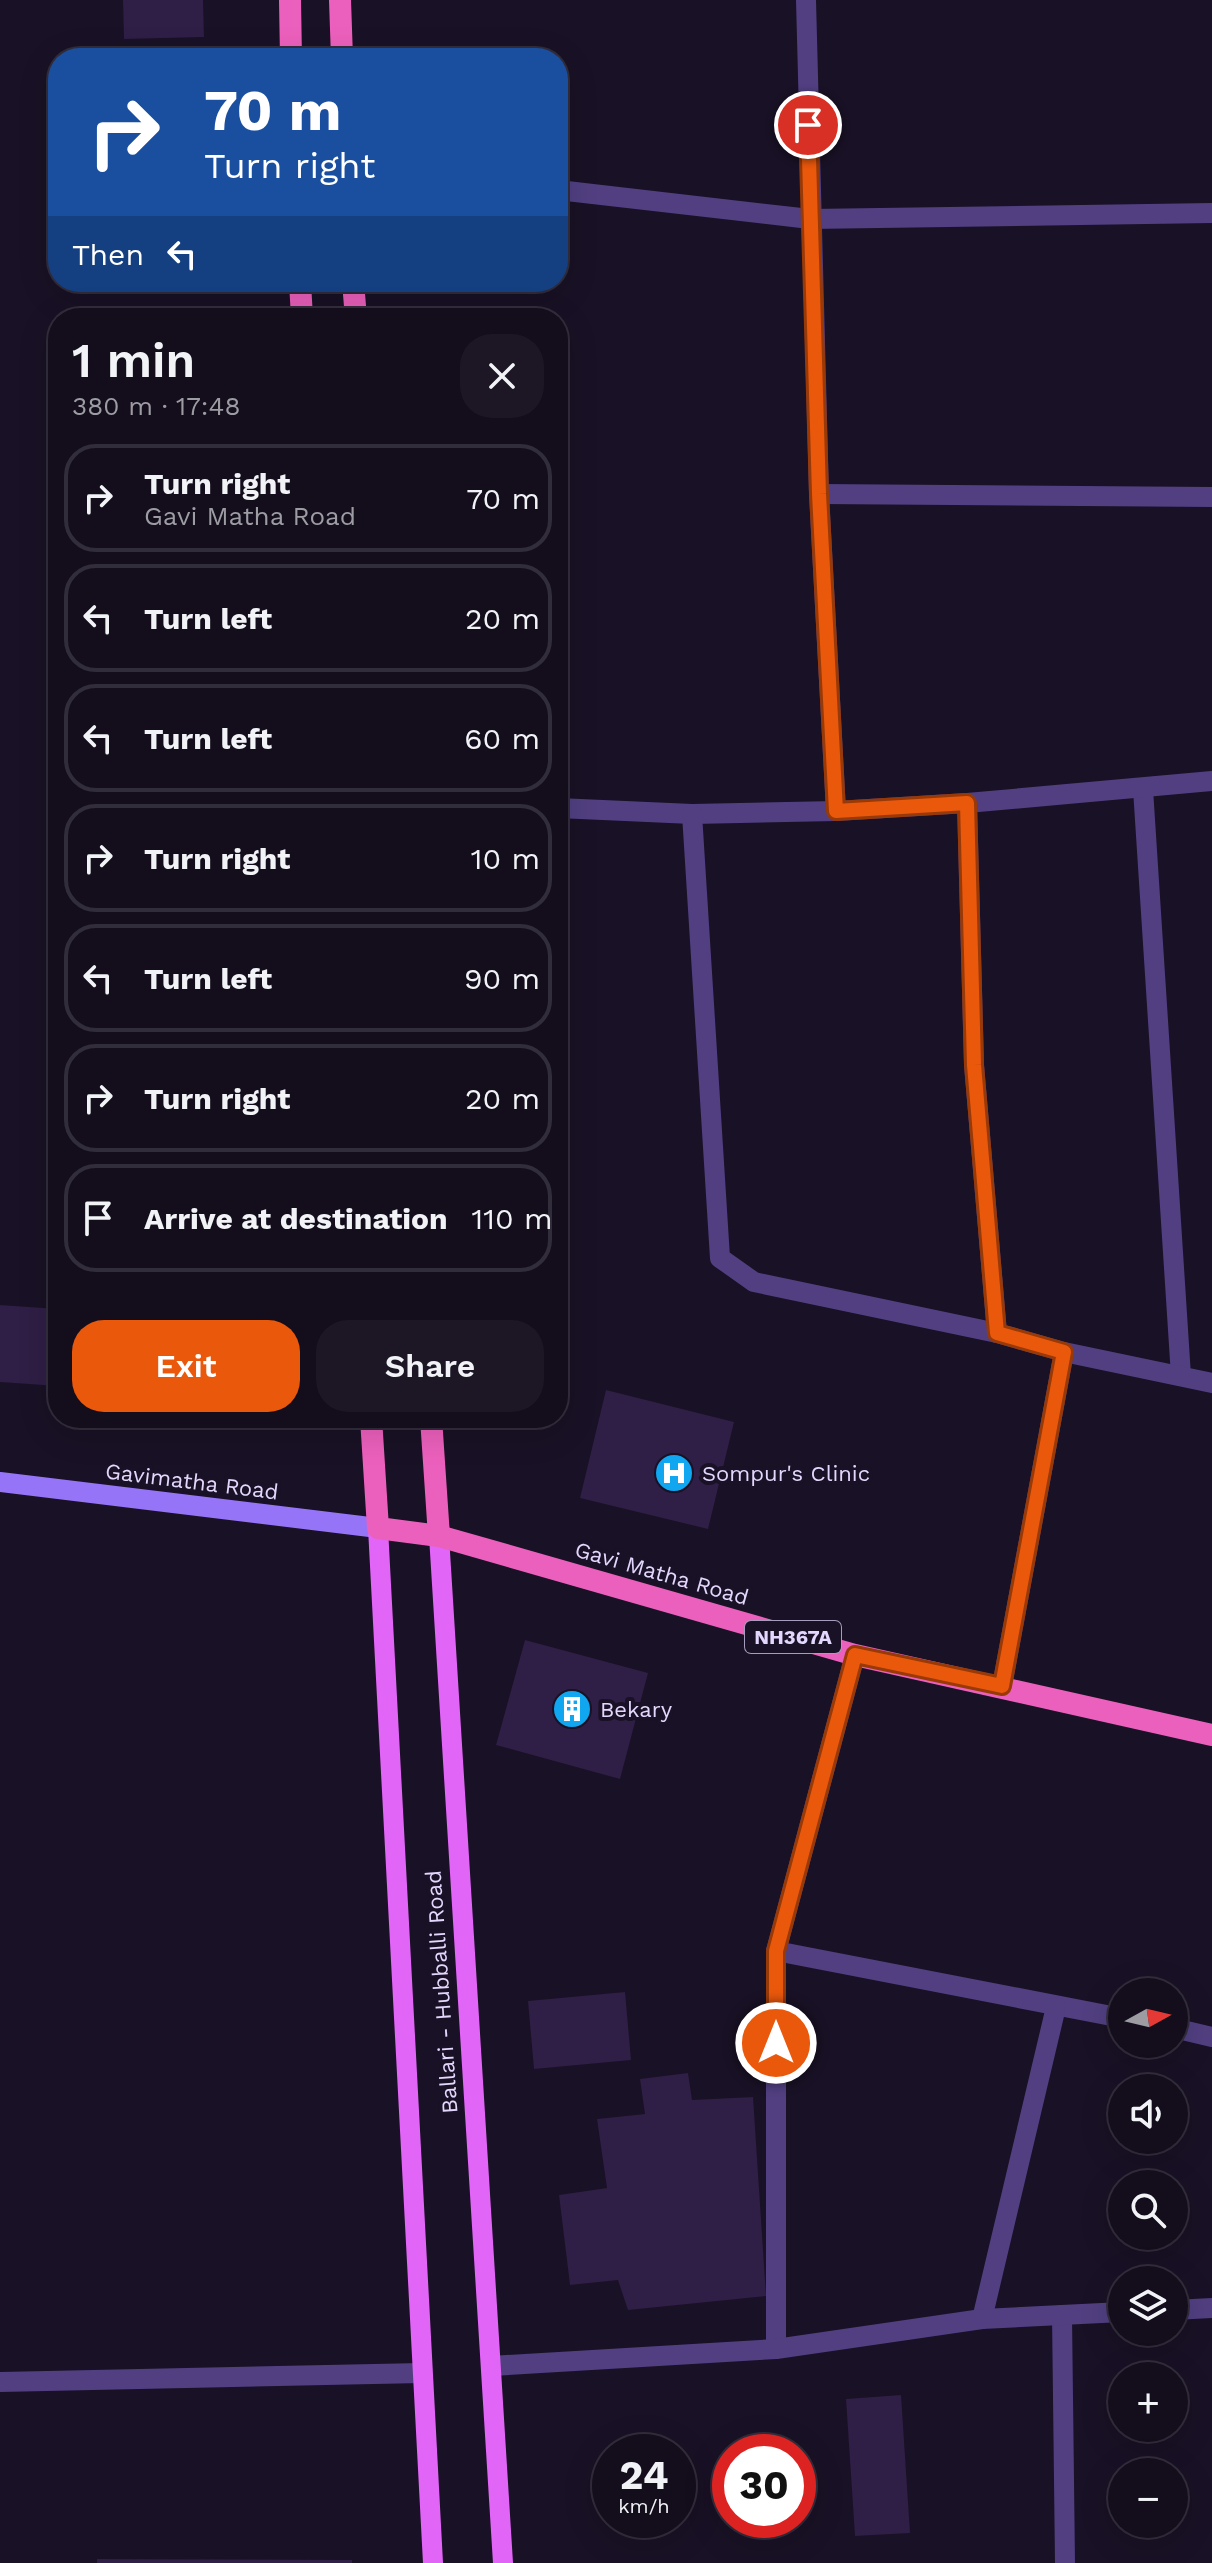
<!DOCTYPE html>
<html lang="en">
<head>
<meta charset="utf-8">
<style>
	:root { --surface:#130d1c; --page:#1c1625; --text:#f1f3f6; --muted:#9d9ca3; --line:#322d3b; --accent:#ea580c }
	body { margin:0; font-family:"Work Sans",sans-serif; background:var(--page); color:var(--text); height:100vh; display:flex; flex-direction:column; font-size:30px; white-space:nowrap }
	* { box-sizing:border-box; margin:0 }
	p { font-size:26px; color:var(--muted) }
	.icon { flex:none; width:44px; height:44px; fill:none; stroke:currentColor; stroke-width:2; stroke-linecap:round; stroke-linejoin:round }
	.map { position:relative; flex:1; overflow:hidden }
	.drawer { position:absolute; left:48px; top:308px; width:520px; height:1120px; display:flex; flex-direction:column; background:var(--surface); border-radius:32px; box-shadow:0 8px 32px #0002,0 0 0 2px var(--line) }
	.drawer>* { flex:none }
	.banner { position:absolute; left:48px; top:48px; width:520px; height:244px; border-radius:32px; box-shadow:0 8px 32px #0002,0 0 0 2px var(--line); background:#1a4fa0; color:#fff; overflow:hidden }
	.needle { width:52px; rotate:82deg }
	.fabs { position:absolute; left:1108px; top:1978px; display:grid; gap:16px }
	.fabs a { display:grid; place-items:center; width:80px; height:80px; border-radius:50%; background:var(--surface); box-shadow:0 8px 32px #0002,0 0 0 2px var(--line); font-size:40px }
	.speed { position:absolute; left:592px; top:2434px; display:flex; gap:16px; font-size:40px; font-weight:700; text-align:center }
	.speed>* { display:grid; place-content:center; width:104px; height:104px; border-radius:50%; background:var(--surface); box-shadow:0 8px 32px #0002,0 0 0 2px var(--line); line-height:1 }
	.speed small { font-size:20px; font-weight:400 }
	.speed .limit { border:12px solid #d22; background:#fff; color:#111 }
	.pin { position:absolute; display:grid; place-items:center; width:68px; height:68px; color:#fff; margin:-34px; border:4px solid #fff; border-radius:50%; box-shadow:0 2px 8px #0007 }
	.me { position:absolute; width:88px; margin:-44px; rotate:0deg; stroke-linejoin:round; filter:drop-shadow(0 0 6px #0008) }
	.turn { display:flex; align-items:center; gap:28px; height:168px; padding:0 24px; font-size:36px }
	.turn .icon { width:104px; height:104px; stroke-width:2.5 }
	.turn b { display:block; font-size:56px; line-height:68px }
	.then { display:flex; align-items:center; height:76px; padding:0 24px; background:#0003; gap:16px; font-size:30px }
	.round { display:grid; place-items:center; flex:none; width:84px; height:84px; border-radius:32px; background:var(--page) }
	.overview { display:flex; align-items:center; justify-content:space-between; height:136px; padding:0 24px }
	h1 { font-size:48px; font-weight:600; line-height:60px }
	.cta { display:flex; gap:16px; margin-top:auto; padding:16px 24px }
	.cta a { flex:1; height:92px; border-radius:32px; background:var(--accent); color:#fff; font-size:32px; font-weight:600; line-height:92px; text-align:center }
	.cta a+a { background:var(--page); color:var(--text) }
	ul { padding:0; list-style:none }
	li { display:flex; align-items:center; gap:24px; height:108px; margin:0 16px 12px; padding:0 8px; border:4px solid var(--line); border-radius:32px }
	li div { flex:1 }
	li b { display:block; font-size:30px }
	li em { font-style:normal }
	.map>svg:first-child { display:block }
</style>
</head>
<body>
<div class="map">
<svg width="1212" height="2563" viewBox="0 0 1212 2563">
	<rect width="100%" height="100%" fill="#191125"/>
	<g fill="#2f1e45">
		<path d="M123,0H203L204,37L124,39Z"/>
		<path d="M0,1305L58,1309V1386L0,1382Z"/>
		<path d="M606,1390L734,1422L708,1529L580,1498Z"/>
		<path d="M525,1640L648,1673L620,1779L496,1745Z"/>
		<path d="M625,1992L631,2060L534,2069L528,2001Z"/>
		<path d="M688,2073L692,2100L753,2097L766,2296L628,2310L618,2280L570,2285L559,2195L607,2188L597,2119L645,2114L640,2079Z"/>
		<path d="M901,2395L910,2533L855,2536L846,2399Z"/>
		<path d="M97,2559L352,2560V2563H97Z"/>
	</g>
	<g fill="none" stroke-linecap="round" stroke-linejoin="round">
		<g stroke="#513f81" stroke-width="20">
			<path d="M806,0L819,494L836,811"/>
			<path d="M558,190L810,219L1212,213"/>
			<path d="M819,494L1212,497"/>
			<path d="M1143,789L1181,1376"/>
			<path d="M967,803L974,1065L997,1333"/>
			<path d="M558,808L692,814L836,811L967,803L1212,781"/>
			<path d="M692,814L720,1258L754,1282L997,1333L1064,1352L1212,1383"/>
			<path d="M855,1655L776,1951L1122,2018"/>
			<path d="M1002,1686L1064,1352"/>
			<path d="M1174,2028L1212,2037"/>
			<path d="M1174,2310L1212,2308"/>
			<path d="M1062,2315L1065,2563"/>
			<path d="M982,2319L1056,2007"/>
			<path d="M776,2349V1951"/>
			<path d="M491,2366L776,2349L982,2319L1122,2312"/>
			<path d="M0,2382L422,2373"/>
		</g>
		<path stroke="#9674f7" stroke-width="20" d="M0,1482L378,1528"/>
		<g stroke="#e165f6" stroke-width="20">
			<path d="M378,1528L433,2563"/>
			<path d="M439,1536L503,2563"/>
		</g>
		<g stroke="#eb60bc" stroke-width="22">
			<path d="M290,0L291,58"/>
			<path d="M340,0L342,58"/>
			<path d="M300,282L302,318"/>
			<path d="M353,282L356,318"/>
			<path d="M371,1418L378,1528L439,1536L855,1655L1212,1735"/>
			<path d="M431,1418L439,1536"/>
		</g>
	</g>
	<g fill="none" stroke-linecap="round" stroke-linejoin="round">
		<defs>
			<path id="route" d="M776,2043V1951L855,1655L1002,1686L1064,1352L997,1333L974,1065L967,803L836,811L819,494L808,125"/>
		</defs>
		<use href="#route" stroke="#983908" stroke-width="20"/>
		<use href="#route" stroke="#ea580c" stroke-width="14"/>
	</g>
	<defs>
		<symbol id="hospital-disc" viewBox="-11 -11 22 22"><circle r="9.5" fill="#10a6f0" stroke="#191125"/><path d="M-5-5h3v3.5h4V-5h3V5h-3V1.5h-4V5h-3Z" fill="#fff"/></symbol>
		<symbol id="building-disc" viewBox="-11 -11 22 22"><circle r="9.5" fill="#10a6f0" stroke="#191125"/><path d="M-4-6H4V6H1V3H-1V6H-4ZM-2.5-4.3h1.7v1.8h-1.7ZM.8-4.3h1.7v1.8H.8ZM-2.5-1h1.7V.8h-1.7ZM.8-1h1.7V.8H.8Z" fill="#fff"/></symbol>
	</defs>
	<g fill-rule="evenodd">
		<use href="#hospital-disc" x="652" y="1451" width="44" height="44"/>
		<use href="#building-disc" x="550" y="1687" width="44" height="44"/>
	</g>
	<g text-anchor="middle" stroke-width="8" stroke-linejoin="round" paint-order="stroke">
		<rect fill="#191125" stroke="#a79cbc" stroke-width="2" x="745" y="1621" width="96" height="32" rx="6"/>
		<g font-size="20" font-weight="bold" fill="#e4d7fd">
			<text x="793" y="1644">NH367A</text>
		</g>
		<g font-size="22" fill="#e4d7fd" stroke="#191125" text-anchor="start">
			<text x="702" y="1481">Sompur's Clinic</text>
			<text x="600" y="1717">Bekary</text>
		</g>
		<g font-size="22" fill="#e4d7fd" stroke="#191125">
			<text transform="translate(192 1481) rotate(7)" y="8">Gavimatha Road</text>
			<text transform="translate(662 1573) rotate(16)" y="8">Gavi Matha Road</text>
			<text transform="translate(441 1992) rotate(-94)" y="8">Ballari - Hubballi Road</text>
		</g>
	</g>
</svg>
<div class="fabs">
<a><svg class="needle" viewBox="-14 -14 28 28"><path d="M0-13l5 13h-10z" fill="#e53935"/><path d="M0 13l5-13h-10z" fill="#9d9ca3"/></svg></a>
<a><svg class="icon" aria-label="sound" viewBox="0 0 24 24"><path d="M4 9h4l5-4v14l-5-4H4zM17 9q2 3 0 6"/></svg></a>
<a><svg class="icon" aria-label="search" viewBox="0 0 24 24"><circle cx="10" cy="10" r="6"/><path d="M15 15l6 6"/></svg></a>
<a><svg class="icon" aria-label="layers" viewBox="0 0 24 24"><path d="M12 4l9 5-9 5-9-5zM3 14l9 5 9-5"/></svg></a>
<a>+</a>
<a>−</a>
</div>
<div class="speed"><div>24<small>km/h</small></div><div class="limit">30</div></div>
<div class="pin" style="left:808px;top:125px;background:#d93025"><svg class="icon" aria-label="arrive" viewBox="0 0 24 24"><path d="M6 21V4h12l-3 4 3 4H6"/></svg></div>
<svg class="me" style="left:776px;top:2043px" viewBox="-20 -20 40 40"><circle r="17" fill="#ea580c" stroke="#fff" stroke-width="3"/><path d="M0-11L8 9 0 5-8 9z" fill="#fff"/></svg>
<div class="banner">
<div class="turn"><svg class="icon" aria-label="right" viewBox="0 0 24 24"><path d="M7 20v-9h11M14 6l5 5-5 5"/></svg><div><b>70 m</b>Turn right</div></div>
<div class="then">Then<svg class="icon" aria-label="left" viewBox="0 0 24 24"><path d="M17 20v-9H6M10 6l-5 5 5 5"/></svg></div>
</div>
<section class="drawer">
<div class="overview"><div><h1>1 min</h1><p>380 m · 17:48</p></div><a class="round"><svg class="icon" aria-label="close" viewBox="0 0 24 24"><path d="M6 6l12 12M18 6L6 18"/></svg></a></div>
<ul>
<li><svg class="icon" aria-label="right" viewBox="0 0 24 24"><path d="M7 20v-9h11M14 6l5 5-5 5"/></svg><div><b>Turn right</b><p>Gavi Matha Road</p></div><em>70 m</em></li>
<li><svg class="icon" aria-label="left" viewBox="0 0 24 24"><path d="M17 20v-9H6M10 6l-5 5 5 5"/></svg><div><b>Turn left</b></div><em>20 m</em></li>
<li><svg class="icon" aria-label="left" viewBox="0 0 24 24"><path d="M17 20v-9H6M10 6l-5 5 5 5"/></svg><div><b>Turn left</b></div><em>60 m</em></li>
<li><svg class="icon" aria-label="right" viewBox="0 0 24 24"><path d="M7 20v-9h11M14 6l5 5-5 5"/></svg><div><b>Turn right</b></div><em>10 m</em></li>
<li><svg class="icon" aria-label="left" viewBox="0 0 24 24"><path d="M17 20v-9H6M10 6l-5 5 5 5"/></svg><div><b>Turn left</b></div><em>90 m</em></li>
<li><svg class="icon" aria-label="right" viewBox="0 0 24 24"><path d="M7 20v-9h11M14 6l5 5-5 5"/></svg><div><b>Turn right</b></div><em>20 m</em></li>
<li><svg class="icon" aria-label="arrive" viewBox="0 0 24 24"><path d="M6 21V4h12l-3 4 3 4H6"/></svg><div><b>Arrive at destination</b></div><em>110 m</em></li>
</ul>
<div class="cta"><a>Exit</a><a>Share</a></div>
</section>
</div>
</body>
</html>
